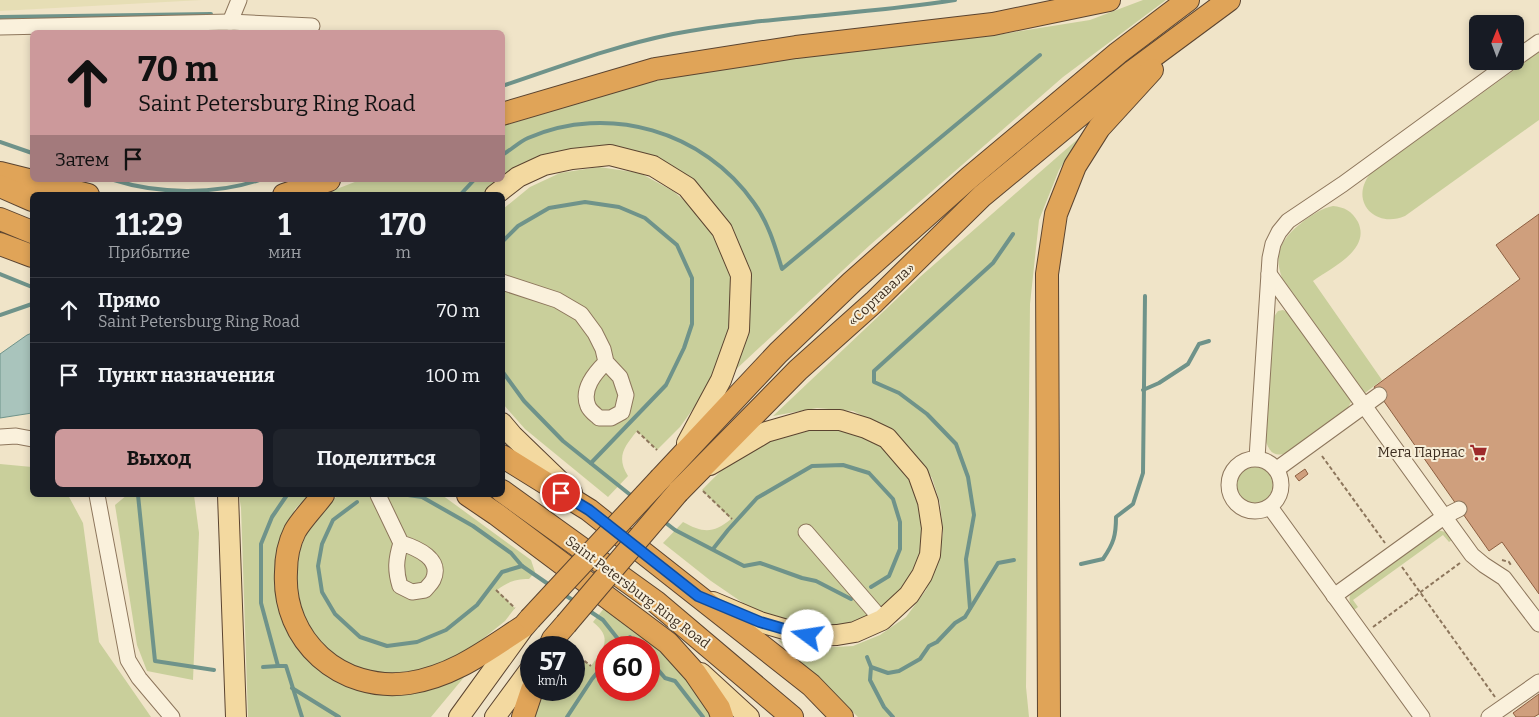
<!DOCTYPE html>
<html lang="ru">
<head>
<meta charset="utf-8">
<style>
	:root { --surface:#171b24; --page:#20242c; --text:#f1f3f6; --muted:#9ea1a6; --line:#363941; --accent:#cc999b }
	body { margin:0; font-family:Bitter,serif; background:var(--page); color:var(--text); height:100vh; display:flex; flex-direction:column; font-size:19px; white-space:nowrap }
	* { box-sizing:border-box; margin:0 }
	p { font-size:16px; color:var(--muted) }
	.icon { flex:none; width:28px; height:28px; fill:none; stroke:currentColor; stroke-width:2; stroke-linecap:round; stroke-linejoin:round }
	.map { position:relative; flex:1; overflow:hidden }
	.details { position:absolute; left:30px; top:192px; width:475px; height:305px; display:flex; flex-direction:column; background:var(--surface); border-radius:8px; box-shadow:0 2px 8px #0003 }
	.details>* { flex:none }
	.banner { position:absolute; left:30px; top:30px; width:475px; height:152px; border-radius:8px; box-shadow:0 2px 8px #0003; background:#cc999b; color:#111; overflow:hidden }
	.needle { width:32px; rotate:1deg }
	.controls { position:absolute; left:1469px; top:15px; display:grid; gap:10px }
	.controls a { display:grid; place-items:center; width:55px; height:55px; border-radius:8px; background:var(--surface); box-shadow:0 2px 8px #0003; font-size:25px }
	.speed { position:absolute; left:520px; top:636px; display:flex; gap:10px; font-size:25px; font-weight:700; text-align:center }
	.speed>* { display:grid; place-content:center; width:65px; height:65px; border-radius:50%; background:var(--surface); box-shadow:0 2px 8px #0003; line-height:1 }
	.speed small { font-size:12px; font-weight:400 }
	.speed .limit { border:8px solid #d22; background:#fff; color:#111 }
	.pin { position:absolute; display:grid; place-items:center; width:42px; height:42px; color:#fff; margin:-21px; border:2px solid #fff; border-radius:50%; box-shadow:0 1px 5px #0007 }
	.me { position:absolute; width:55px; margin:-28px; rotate:284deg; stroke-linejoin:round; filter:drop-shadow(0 0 4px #0008) }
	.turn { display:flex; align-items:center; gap:18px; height:105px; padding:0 25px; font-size:22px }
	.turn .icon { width:65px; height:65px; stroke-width:2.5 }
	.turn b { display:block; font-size:35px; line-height:42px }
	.then { display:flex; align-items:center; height:48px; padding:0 25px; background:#0003; gap:10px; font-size:19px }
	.eta { display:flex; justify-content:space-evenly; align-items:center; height:85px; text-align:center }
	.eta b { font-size:30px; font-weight:700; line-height:35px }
	.action { display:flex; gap:10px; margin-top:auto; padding:10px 25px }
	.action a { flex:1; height:58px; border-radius:8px; background:var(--accent); color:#111; font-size:20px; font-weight:700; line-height:58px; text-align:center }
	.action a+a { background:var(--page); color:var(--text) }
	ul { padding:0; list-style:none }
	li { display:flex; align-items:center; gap:15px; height:65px; padding:0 25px; border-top:1px solid var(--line) }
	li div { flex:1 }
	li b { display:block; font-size:19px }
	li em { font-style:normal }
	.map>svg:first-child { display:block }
</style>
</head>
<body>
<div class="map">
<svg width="1539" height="717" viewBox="0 0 1539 717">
	<rect width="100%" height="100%" fill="#f0e4c8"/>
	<path fill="#e6deb5" d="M0,0H202L0,11Z"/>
	<g fill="#c9cf9b" fill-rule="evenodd">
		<path d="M1143,0H1166L1063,77L870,245L731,374L748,332L719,212L606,147L486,195H321L360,180H502L503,126L644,83L778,59L990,36L1090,20Z"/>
		<path d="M1539,52V120L1405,216C1375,229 1349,201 1370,174Z"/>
		<path d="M1079,138L1059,170L1039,220L1030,304L1026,687L1029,717H858L778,640L817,648L853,646L880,635L906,617L926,590L939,557L943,533L940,503L932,478L915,455L894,432L853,411L817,408L773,416L921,276Z"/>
		<path d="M599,167L640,173L673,191L699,213L718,242L731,273L735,311L728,343L710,385L680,427L657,450L637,431C624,447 616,457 628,476L608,497L525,429L503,404V209L530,187L560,173Z"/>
		<path d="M1333,206C1344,207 1352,211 1358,222C1371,250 1332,267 1313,281L1382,380L1365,393L1282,278C1272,251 1284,236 1305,220C1314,214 1322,208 1333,206Z"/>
		<path d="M1283,310L1288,313L1349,397L1351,402L1348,408L1286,453C1273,458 1268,450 1265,438L1273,318L1278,311Z"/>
		<path d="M829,428L869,437L900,461L917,488L925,526L918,565L901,596L863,620L832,626L801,625L775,618L749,607L711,581L663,543L683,522C703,533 713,534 731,519L702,490C712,480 722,469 733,460C764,437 791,431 829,428Z"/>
		<path d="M0,464L32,467V495H68L83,523L99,642L151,717H0Z"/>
		<circle cx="1255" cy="484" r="19"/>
		<path d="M127,495H194L199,533L193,680L147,671L137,645L115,505Z"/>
		<path d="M239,495H309L295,509L277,556L274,585L283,620L304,657L338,681L465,676L431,717H248L241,508Z"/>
		<path d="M340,495H442L531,560L535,572L529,579C515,579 508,582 497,590L515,608L505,621L464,654L423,670L392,673L363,671L331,654L311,631L297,601L293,567L310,525L331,500Z"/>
		<path d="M1437,530L1446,532L1452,540L1449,542L1443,535L1353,600L1358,607L1354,610C1349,603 1348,598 1352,590Z"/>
		<path d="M605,607L664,655L697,688L715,717H529L538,690H574V653L591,666C604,648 613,638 593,622ZM606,648H649V690H606Z"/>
	</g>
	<path fill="#a9c4bc" stroke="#6f938a" d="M32,333V413L0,418V354L27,335Z"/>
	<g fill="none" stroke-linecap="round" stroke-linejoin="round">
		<g stroke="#6f938a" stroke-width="4">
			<path d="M0,17L211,14"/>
			<path d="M502,86C559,67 614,46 673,34C766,16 862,15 955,0"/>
			<path d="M0,142L32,153"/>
			<path d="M502,155C511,150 519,142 528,138C608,103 704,131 754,203C768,222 775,246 782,269L1040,55"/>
			<path d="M114,180C157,194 216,195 259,180"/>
			<path d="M460,195L474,180"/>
			<path d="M502,242L518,226L549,208L585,202L619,207L645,218L677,245L692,278V324L684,348L666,385L591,463"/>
			<path d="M0,274L32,287"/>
			<path d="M0,315L32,304"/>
			<path d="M502,371L524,401L563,441L633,497"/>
			<path d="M1143,390L1159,383L1188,364L1199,344L1209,341"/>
			<path d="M138,495L155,661L214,670"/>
			<path d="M287,495L272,517L261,544V603L278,666H286L302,717"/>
			<path d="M408,495L422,497L473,526L511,553L522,566L551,586"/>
			<path d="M357,502L333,520L322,544L318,566L322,592L335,614L360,637L387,646L417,642L446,630L477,605L502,572L522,566"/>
			<path d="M662,520L675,530L744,566L760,563L802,578L816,581L851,599"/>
			<path d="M713,549L728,530L757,498L812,466L843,465L869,473L893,499L900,522V549L889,576L871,587"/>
			<path d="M1081,564L1103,559C1114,543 1116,535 1116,517L1133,504L1143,473L1145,296"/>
			<path d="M563,594L576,602"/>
			<path d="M970,608L966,559L974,515L968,477L956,444L927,414L899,393L874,382V371L993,263L1013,234"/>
			<path d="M588,610L603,620L622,644"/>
			<path d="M618,648L630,637L639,648"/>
			<path d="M867,657L871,667L888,673L899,671L920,659L929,646L937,642L955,623L965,617L998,563L1014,560"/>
			<path d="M649,659L665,678L675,681L703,717"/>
			<path d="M263,667L278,666"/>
			<path d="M871,667L870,680L884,707L893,717"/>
			<path d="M292,688L339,717"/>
			<path d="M567,717L592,679L606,662"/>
		</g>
	</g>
	<g fill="#cf9f7d" stroke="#8d5f41">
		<path d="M1539,214V594L1502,542L1489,551L1374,387L1520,279L1496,245Z"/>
		<path d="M1305,469L1308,474L1299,481L1295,476Z"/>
		<path d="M1539,694V714L1534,717H1516L1513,713Z"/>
	</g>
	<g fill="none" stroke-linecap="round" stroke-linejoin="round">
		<defs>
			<g id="minor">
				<path d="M230,22L239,0"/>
				<path d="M0,27L230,22L312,26"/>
				<path d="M1515,59L1539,42"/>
				<path d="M1269,274L1472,555L1484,565L1504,578L1539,624"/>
				<path d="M502,282L557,300L581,314L595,333L603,349L606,362L620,377L626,395L622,412L611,418H599C596,415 590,411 588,406C581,389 595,373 606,362"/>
				<path d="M0,437L16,436L32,439"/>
				<path d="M1257,458L1270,258L1273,244L1279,232L1288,221L1343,184L1512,61"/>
				<circle cx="1255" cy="485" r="26"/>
				<path d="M1277,469L1379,395"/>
				<path d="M97,495L128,660L139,678L172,717"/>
				<path d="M378,495L401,543C396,559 395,570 400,586L412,592L425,590C427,587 431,584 433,580C443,559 417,548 401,543"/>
				<path d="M1270,507L1422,717"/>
				<path d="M806,532L882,620"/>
				<path d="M1334,596L1445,516L1459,509"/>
				<path d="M1489,717L1539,682"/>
			</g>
			<g id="major">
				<path d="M495,195L518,177L544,165L572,159L610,155L653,166L687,187L722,230L741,275L739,330L721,380L687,443"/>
				<path d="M502,423L513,436L572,493"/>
				<path d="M710,465L766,432L808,420H840L866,428L887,438L918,474L928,502L932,528L930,555L922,575L909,595L882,620L855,632L837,635L808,636L760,622L713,602"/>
				<path d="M228,495L236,717"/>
				<path d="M701,673L749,717"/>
				<path d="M459,717L522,630"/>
				<path d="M495,717L531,668"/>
			</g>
			<g id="highway">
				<path d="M502,114L655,69L796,47L993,24L1109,0"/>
				<path d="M0,173L88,195"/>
				<path d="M0,186L32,200"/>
				<path d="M284,195L329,180"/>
				<path d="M0,219L32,232"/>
				<path d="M0,244L32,256"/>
				<path d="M502,456L589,510L811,685L842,717"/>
				<path d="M661,478L778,353L852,282L969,178L1118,53L1188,0"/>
				<path d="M502,491L656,602L792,717"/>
				<path d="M678,492L798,370L874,302L982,196L1133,71L1229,0"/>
				<path d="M323,495C314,507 302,519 295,531C289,543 286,559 286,572C282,641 341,693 409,683C454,676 487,650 524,626L530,619"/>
				<path d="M468,495L496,514L668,643L695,673L719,708L722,717"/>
				<path d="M549,648L553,639L566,624"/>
				<path d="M523,717L532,690"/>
				<path d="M1049,717L1047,274L1056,214L1075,166L1099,128L1152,70"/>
			</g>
		</defs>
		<use href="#minor" stroke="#8d765c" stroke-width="17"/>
		<use href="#major" stroke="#5b4430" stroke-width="22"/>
		<use href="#highway" stroke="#5b4430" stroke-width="24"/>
		<g stroke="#8d765c" stroke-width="2" stroke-dasharray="4 2.5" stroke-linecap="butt">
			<path d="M637,431L657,450"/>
			<path d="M1322,456L1385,543"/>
			<path d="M703,491L732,519"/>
			<path d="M1502,560L1509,562L1512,567"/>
			<path d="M1402,567L1495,697"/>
			<path d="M496,590L515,608"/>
			<path d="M1373,627L1460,563"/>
			<path d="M574,653L591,666"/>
		</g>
		<use href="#minor" stroke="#faf1dc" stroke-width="15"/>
		<use href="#major" stroke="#f3d9a0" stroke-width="20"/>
		<use href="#highway" stroke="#e0a458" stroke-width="22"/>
		<defs>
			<g id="highway-bridge">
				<path d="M530,619L661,478"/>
				<path d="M566,624L678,492"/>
			</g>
		</defs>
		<use href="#highway-bridge" stroke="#5b4430" stroke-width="24" stroke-linecap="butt"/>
		<use href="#highway-bridge" stroke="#e0a458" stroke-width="22"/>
	</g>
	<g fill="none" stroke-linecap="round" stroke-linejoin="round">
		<defs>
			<path id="route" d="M561,493L589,510L698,596L760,622L808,636"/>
		</defs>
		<use href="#route" stroke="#114b97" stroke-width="12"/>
		<use href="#route" stroke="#1a73e8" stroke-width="9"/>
	</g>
	<defs>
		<symbol id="supermarket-bare" viewBox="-9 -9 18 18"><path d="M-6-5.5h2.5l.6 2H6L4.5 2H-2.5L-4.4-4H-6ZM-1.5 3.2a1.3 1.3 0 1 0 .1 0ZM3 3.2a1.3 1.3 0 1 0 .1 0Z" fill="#9e2a2b" stroke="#f7eed8" stroke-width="2.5" paint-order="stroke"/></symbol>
	</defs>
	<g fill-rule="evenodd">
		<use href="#supermarket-bare" x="1466" y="440" width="25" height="25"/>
	</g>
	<g text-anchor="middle" stroke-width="4" stroke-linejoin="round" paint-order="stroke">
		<g font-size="14" fill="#3d2e20" stroke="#f7eed8">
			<text transform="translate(881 294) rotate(-43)" y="5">«Сортавала»</text>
			<text transform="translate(638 592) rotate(37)" y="5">Saint Petersburg Ring Road</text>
		</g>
		<g font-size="14" fill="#3d2e20" stroke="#f7eed8" text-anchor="end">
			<text x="1465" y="457">Мега Парнас</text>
		</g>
	</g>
</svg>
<div class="controls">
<a><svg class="needle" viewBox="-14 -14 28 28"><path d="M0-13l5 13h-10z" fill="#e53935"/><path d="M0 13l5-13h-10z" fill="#9ea1a6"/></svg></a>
</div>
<div class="speed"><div>57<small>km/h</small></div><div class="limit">60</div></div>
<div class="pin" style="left:561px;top:493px;background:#d93025"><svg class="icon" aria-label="arrive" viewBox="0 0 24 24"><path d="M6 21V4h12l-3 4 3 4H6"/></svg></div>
<svg class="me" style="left:808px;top:636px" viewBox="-20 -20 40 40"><circle r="19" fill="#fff"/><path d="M0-13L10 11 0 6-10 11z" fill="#1a73e8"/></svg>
<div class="banner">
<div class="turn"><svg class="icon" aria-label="ahead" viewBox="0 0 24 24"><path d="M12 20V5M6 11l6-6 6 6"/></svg><div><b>70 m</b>Saint Petersburg Ring Road</div></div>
<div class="then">Затем<svg class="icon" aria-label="arrive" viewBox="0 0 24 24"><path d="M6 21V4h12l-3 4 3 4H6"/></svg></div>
</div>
<section class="details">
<div class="eta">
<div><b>11:29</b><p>Прибытие</p></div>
<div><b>1</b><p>мин</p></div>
<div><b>170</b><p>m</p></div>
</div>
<ul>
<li><svg class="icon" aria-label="ahead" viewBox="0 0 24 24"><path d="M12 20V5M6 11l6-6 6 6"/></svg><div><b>Прямо</b><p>Saint Petersburg Ring Road</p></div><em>70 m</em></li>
<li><svg class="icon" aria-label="arrive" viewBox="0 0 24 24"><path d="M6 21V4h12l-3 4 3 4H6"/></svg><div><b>Пункт назначения</b></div><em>100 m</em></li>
</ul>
<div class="action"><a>Выход</a><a>Поделиться</a></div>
</section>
</div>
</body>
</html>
